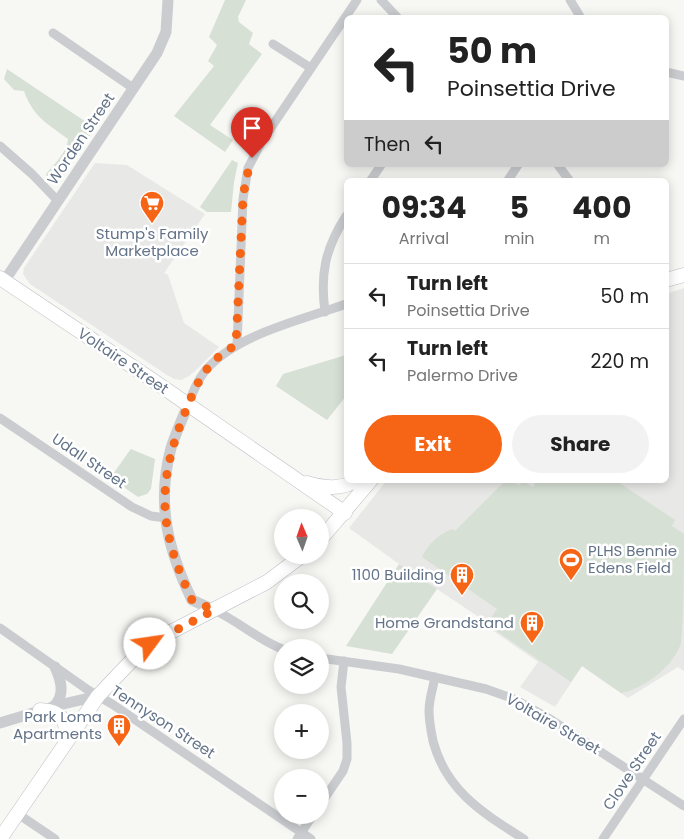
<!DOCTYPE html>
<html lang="en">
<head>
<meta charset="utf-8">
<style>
	:root { --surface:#fff; --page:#f2f2f2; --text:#222; --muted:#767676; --line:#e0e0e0; --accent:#f66516 }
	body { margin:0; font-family:Poppins,sans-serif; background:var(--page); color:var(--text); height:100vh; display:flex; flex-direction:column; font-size:19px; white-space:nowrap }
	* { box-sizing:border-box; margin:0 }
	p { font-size:16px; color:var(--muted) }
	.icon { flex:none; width:28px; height:28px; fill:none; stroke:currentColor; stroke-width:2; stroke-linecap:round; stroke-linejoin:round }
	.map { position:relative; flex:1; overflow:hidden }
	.panel { position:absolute; left:344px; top:178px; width:325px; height:305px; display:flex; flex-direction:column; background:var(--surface); border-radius:8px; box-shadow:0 2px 12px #0003 }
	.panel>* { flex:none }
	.top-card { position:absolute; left:344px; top:15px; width:325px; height:152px; border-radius:8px; box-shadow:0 2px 12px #0003; background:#fff; color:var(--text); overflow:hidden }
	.needle { width:32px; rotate:358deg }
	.fabs { position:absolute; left:274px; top:509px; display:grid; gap:10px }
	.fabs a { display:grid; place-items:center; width:55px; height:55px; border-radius:50%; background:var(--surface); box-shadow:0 2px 12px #0003; font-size:25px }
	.pin { position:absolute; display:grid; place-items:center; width:42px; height:42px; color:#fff; margin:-51px -21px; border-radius:50% 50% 50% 0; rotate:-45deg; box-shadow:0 0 5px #0007 }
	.pin .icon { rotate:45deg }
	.me { position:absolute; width:55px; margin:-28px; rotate:59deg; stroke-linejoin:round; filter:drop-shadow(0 0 4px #0008) }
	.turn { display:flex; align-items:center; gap:18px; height:105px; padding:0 20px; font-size:22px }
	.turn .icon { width:65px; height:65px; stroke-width:2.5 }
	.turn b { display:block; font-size:35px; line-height:42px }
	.then { display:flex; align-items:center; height:48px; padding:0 20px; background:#0003; gap:10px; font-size:19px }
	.eta { display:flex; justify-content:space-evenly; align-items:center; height:85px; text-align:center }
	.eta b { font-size:30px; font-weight:700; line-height:35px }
	.primary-button { display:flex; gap:10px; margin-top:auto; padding:10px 20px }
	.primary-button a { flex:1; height:58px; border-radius:30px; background:var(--accent); color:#fff; font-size:20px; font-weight:700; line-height:58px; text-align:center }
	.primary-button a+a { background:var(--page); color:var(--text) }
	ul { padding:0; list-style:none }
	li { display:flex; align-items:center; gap:15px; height:65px; padding:0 20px; border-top:1px solid var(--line) }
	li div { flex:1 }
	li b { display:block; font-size:19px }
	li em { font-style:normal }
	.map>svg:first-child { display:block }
</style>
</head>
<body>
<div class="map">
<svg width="684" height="839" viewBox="0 0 684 839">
	<rect width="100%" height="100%" fill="#f7f8f4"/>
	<g fill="#e8e8e7">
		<path d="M95,163L127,165L205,214L164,273L168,275L184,323L219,347L195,371L189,376L181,380L174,379L167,375L30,284L23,274L24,268Z"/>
		<path d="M684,288V671L678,667L628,698L582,666L555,707L520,687L538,662L492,630L494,627L399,564L349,528L387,480H666V294Z"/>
	</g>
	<g fill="#d7e0d4">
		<path d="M225,0H246L238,17L239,22L253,33L249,44L262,54L210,125L233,140L225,152L174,116L214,66L208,61L217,45L209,37Z"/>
		<path d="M7,69L95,128L64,175C58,178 54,180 47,177L46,174C54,164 67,153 68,139C48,124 33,117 24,91L14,90L4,79Z"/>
		<path d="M232,160L238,163L234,182L231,212H207L200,207Z"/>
		<path d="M346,355V396L327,420L276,386L283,374Z"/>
		<path d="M130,450L131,449L155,459L151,489L147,494L138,497L112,479L111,477Z"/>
		<path d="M506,480H513L518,485L524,482L533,487L537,480H615L675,520L672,526L684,534C684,565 684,614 681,643C674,666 644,689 621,693L582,666L571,682L492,628L494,625L489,621L497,609L422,557C429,543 438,535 452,529L455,531Z"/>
		<path d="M399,564L437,589L392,654L346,646Z"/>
	</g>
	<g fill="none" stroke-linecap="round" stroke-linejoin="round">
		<defs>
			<g id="secondary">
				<path d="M0,278L151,379L345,513"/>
				<path d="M666,280L684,275"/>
				<path d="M307,483C324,488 341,490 357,480"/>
				<path d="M320,540L371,480"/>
				<path d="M40,710C62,711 69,722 65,742"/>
				<path d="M0,839L98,696L135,657L165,635L267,582L303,555"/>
			</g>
		</defs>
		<use href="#secondary" stroke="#bbbfc5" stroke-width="15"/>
		<g stroke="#caccd0" stroke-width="9">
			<path d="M381,0L398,18"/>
			<path d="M570,0L581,18"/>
			<path d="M53,33L133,88"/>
			<path d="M273,44L311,68"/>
			<path d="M666,72L684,76"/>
			<path d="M0,146L32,174L58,201"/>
			<path d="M558,165L569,180"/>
			<path d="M371,180L381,165"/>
			<path d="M508,180L518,165"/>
			<path d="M325,312C320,274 325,249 346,216"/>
			<path d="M237,345L243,199L248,168L262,141L357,0"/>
			<path d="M188,405C193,392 197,381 205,371C236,334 302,320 346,304"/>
			<path d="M0,418L132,507L151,516L166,518"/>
			<path d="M214,610C238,621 257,639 282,649"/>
			<path d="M0,628L88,690L112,704L311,839"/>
			<path d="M320,658L399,669L486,689L514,699L550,719L684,806"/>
			<path d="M435,677C433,688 429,699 429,711C429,721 431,731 433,741C446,791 483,813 524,839"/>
			<path d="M320,805L343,771L347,759V743L341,687L344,661"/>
			<path d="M18,814L55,839"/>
			<path d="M297,839L313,815"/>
			<path d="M603,839L684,719"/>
		</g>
		<g stroke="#caccd0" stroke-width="11">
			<path d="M5,280L157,53L166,32L168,0"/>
			<path d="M188,405C182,419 176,433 171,448C156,504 168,550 192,600L214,610"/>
			<path d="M53,707C66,696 61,680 55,667"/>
			<path d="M0,723L63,704L98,696"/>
		</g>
		<use href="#secondary" stroke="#fff" stroke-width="14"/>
	</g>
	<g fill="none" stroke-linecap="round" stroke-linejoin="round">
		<path stroke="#f66516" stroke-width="9" stroke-dasharray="0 16.2" d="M150,644L214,610L192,600C158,528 156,484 186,410C198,380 207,361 236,345L243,198L246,179L252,158"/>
	</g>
	<defs>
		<symbol id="supermarket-pin" viewBox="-11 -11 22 30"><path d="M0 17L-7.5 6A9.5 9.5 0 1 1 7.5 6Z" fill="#f66516" stroke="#fff"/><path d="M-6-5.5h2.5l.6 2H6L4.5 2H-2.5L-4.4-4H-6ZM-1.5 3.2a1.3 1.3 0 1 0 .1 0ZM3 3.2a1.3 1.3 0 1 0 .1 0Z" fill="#fff"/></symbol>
		<symbol id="stadium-pin" viewBox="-11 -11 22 30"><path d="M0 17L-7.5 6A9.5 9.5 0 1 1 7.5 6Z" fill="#f66516" stroke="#fff"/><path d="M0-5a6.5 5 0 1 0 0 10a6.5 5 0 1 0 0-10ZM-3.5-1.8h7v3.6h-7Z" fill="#fff"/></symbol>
		<symbol id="building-pin" viewBox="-11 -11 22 30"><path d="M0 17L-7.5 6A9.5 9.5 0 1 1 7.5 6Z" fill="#f66516" stroke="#fff"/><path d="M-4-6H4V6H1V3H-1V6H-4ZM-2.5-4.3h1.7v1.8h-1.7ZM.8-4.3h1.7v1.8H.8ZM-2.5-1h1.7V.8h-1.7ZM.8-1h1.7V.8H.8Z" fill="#fff"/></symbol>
	</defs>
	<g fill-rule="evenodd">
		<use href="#supermarket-pin" x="138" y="189" width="28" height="38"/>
		<use href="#stadium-pin" x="557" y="546" width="28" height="38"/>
		<use href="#building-pin" x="448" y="561" width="28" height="38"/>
		<use href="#building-pin" x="518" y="609" width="28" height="38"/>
		<use href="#building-pin" x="105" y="712" width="28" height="38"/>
	</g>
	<g text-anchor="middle" stroke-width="5" stroke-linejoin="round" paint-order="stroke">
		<g font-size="15" fill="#637388" stroke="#fff">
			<text transform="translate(81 139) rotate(-56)" y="5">Worden Street</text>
			<text transform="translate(123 361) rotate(34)" y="5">Voltaire Street</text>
			<text transform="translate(89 461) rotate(34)" y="5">Udall Street</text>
			<text transform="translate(163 722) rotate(33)" y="5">Tennyson Street</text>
			<text transform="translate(553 724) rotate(30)" y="5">Voltaire Street</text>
			<text transform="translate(632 771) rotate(-56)" y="5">Clove Street</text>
		</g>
		<g font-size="15" fill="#637388" stroke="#fff" text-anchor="end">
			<text x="152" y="239" text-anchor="middle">Stump's Family<tspan x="152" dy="17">Marketplace</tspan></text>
			<text x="588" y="556" text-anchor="start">PLHS Bennie<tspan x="588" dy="17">Edens Field</tspan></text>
			<text x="444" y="580">1100 Building</text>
			<text x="514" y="628">Home Grandstand</text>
			<text x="102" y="722">Park Loma<tspan x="102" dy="17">Apartments</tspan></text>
		</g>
	</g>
</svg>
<div class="fabs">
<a><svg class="needle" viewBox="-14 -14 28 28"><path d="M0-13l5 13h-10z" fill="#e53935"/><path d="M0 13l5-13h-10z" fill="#767676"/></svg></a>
<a><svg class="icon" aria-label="search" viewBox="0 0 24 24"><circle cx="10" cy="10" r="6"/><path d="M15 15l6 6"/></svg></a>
<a><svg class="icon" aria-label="layers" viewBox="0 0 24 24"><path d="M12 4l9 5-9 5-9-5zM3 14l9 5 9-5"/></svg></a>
<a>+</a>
<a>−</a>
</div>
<div class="pin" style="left:252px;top:158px;background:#d93025"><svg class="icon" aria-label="arrive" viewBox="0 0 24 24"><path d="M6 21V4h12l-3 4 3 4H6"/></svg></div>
<svg class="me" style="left:150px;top:644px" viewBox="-20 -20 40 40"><circle r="19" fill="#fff"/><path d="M0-13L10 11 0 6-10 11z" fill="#f66516"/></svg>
<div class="top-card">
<div class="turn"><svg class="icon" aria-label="left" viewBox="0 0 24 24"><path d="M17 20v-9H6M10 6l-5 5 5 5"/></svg><div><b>50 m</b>Poinsettia Drive</div></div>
<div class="then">Then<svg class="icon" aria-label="left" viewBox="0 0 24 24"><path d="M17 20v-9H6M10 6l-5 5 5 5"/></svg></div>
</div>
<section class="panel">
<div class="eta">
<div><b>09:34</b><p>Arrival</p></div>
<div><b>5</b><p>min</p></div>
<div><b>400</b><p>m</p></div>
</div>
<ul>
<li><svg class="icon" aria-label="left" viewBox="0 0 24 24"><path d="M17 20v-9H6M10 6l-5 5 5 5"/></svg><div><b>Turn left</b><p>Poinsettia Drive</p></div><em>50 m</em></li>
<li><svg class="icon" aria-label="left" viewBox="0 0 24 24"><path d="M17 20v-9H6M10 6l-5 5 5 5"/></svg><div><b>Turn left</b><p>Palermo Drive</p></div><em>220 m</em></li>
</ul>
<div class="primary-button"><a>Exit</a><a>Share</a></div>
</section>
</div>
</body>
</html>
